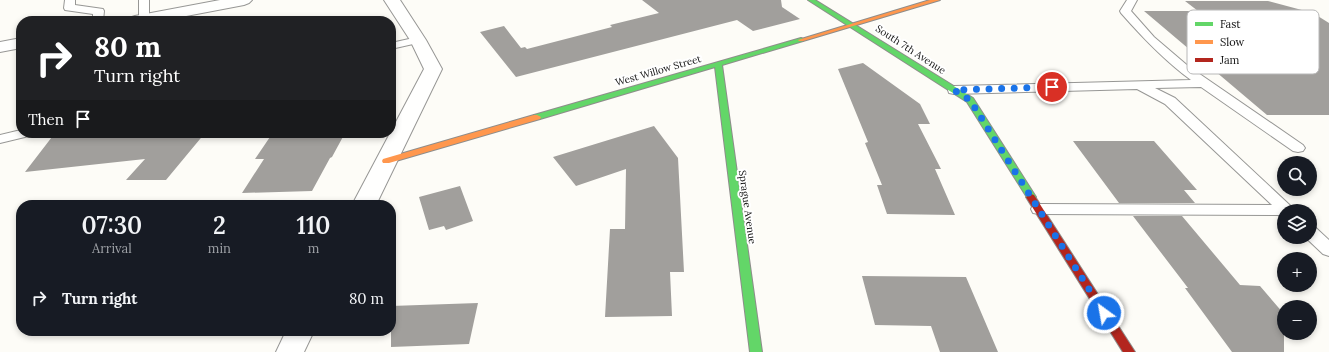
<!DOCTYPE html>
<html lang="en">
<head>
<meta charset="utf-8">
<style>
	:root { --surface:#171b24; --page:#242831; --text:#f1f3f6; --muted:#9ea1a6 }
	body { margin:0; font-family:Lora,serif; background:var(--page); color:var(--text); height:100vh; display:flex; flex-direction:column; font-size:15px; white-space:nowrap }
	* { box-sizing:border-box; margin:0 }
	p { font-size:13px; color:var(--muted) }
	.icon { flex:none; width:22px; height:22px; fill:none; stroke:currentColor; stroke-width:2; stroke-linecap:round; stroke-linejoin:round }
	.map { position:relative; flex:1; overflow:hidden }
	.panel { position:absolute; left:16px; top:200px; width:380px; height:136px; display:flex; flex-direction:column; background:var(--surface); border-radius:16px; box-shadow:0 2px 6px #0003 }
	.panel>* { flex:none }
	.top-card { position:absolute; left:16px; top:16px; width:380px; height:122px; border-radius:16px; box-shadow:0 2px 6px #0003; background:#202124; color:#fff; overflow:hidden }
	.buttons { position:absolute; left:1277px; top:156px; display:grid; gap:8px }
	.buttons a { display:grid; place-items:center; width:40px; height:40px; border-radius:50%; background:var(--surface); box-shadow:0 2px 6px #0003; font-size:20px }
	.pin { position:absolute; display:grid; place-items:center; width:34px; height:34px; color:#fff; margin:-17px; border:2px solid #fff; border-radius:50%; box-shadow:0 1px 4px #0007 }
	.me { position:absolute; width:44px; margin:-22px; rotate:328deg; stroke-linejoin:round; filter:drop-shadow(0 0 3px #0008) }
	.turn { display:flex; align-items:center; gap:14px; height:84px; padding:0 12px; font-size:18px }
	.turn .icon { width:52px; height:52px; stroke-width:2.5 }
	.turn b { display:block; font-size:28px; line-height:34px }
	.then { display:flex; align-items:center; height:38px; padding:0 12px; background:#0003; gap:8px; font-size:15px }
	.eta { display:flex; justify-content:space-evenly; align-items:center; height:68px; text-align:center }
	.eta b { font-size:24px; font-weight:600; line-height:28px }
	ul { padding:0; list-style:none }
	li { display:flex; align-items:center; gap:12px; height:60px; padding:0 12px }
	li div { flex:1 }
	li b { display:block; font-size:15px }
	li em { font-style:normal }
	.map>svg:first-child { display:block }
</style>
</head>
<body>
<div class="map">
<svg width="1329" height="352" viewBox="0 0 1329 352">
	<rect width="100%" height="100%" fill="#fdfcf7"/>
	<g fill="#a19f9c">
		<path d="M642,0H781L782,7L800,19L753,31L737,20L516,77L480,32L504,26L521,48L525,47L527,49L612,27L610,25L659,13Z"/>
		<path d="M1185,1H1268L1313,13L1329,23V115H1267L1144,11H1198Z"/>
		<path d="M863,63L920,104L930,124H918L941,169H935L955,215L887,214L877,185H882L865,143L868,142L838,69Z"/>
		<path d="M654,126L678,158L684,272H670L672,316L605,317L610,229H625L626,169L576,186L553,157Z"/>
		<path d="M55,133H205L166,180H126L145,159L25,172Z"/>
		<path d="M345,133L332,157L330,158L312,191L242,193L264,159H255L272,134Z"/>
		<path d="M1073,141H1154L1197,190H1184L1195,203H1119Z"/>
		<path d="M460,186L473,221L446,230L444,226L429,230L419,197Z"/>
		<path d="M1133,216H1182L1240,285L1260,286L1284,314V352H1232L1185,288H1188Z"/>
		<path d="M862,276L966,277L998,352H940L931,326L875,325Z"/>
		<path d="M478,303L469,344L391,347V306Z"/>
	</g>
	<g fill="none" stroke-linecap="round" stroke-linejoin="round">
		<defs>
			<g id="lane">
				<path d="M65,0H75V5L103,9L104,11L103,21H93V14L65,10L64,8Z"/>
				<path d="M139,0H149V19L148,21H140L139,19Z"/>
				<path d="M1127,0H1137L1131,11L1154,37L1188,66L1303,145L1305,148L1303,151L1298,152L1293,151L1201,87L1155,88L1175,98L1296,211H1284V215L1039,214L1033,213L1031,209L1033,205L1039,204L1272,205L1165,104L1137,89L954,94L949,93L948,90L949,87L954,86L1191,80C1165,61 1143,38 1121,13L1120,11Z"/>
				<path d="M418,37L422,38L424,40L422,42L391,49V43Z"/>
				<path d="M21,130V133H31L29,136L0,143V135Z"/>
				<path d="M1310,226L1316,228L1329,240V256L1323,254L1305,237H1310Z"/>
			</g>
			<g id="street">
				<path d="M220,0H252L249,3L244,5L160,21H127L129,18L135,16Z"/>
				<path d="M384,0H400L426,40L442,69L376,205H352L424,69L410,40Z"/>
				<path d="M21,38V48L0,52V42Z"/>
				<path d="M286,331H314L304,352H276Z"/>
			</g>
			<g id="fast">
				<path d="M808,0H815L973,98L1036,197L1034,199H1028L967,102Z"/>
				<path d="M801,38L803,39V41L722,65L762,352H750L715,67L540,119H537L533,117L534,115Z"/>
			</g>
			<g id="slow">
				<path d="M930,0H940L803,41H799L798,40Z"/>
				<path d="M534,115H537L541,117L540,119L389,163H383L382,161L383,159Z"/>
			</g>
			<path id="jam" d="M1031,194L1034,195L1135,352H1123L1026,197Z"/>
		</defs>
		<use href="#lane" stroke="#979795" stroke-width="2"/>
		<use href="#street" stroke="#979795" stroke-width="2"/>
		<use href="#fast" stroke="#8e8d8b" stroke-width="2"/>
		<use href="#slow" stroke="#8e8d8b" stroke-width="2"/>
		<use href="#jam" stroke="#8e8d8b" stroke-width="2"/>
		<use href="#lane" fill="#fffffe" fill-rule="evenodd"/>
		<use href="#street" fill="#fffffe" fill-rule="evenodd"/>
		<use href="#fast" fill="#63d668" fill-rule="evenodd"/>
		<use href="#slow" fill="#ff974d" fill-rule="evenodd"/>
		<use href="#jam" fill="#b3261e" fill-rule="evenodd"/>
	</g>
	<g fill="none" stroke-linecap="round" stroke-linejoin="round">
		<path stroke="#1a73e8" stroke-width="7" stroke-dasharray="0 12.6" d="M1052,87L954,90L970,100L1104,313"/>
	</g>
	<g text-anchor="middle" stroke-width="4" stroke-linejoin="round" paint-order="stroke">
		<g font-size="10" fill="#111" stroke="#fff">
			<text transform="translate(911 49) rotate(33)" y="4">South 7th Avenue</text>
			<text transform="translate(658 70) rotate(-16)" y="4">West Willow Street</text>
			<text transform="translate(748 207) rotate(82)" y="4">Sprague Avenue</text>
		</g>
	</g>
	<rect x="1187" y="10" width="132" height="64" rx="6" fill="#fff" stroke="#b8b8b8" stroke-width="1"/>
	<rect x="1195" y="22" width="18" height="4" fill="#63d668"/>
	<rect x="1195" y="40" width="18" height="4" fill="#ff974d"/>
	<rect x="1195" y="58" width="18" height="4" fill="#b3261e"/>
	<g font-size="11" fill="#111">
		<text x="1220" y="28">Fast</text>
		<text x="1220" y="46">Slow</text>
		<text x="1220" y="64">Jam</text>
	</g>
</svg>
<div class="buttons">
<a><svg class="icon" aria-label="search" viewBox="0 0 24 24"><circle cx="10" cy="10" r="6"/><path d="M15 15l6 6"/></svg></a>
<a><svg class="icon" aria-label="layers" viewBox="0 0 24 24"><path d="M12 4l9 5-9 5-9-5zM3 14l9 5 9-5"/></svg></a>
<a>+</a>
<a>−</a>
</div>
<div class="pin" style="left:1052px;top:87px;background:#d93025"><svg class="icon" aria-label="arrive" viewBox="0 0 24 24"><path d="M6 21V4h12l-3 4 3 4H6"/></svg></div>
<svg class="me" style="left:1104px;top:313px" viewBox="-20 -20 40 40"><circle r="17" fill="#1a73e8" stroke="#fff" stroke-width="3"/><path d="M0-11L8 9 0 5-8 9z" fill="#fff"/></svg>
<div class="top-card">
<div class="turn"><svg class="icon" aria-label="right" viewBox="0 0 24 24"><path d="M7 20v-9h11M14 6l5 5-5 5"/></svg><div><b>80 m</b>Turn right</div></div>
<div class="then">Then<svg class="icon" aria-label="arrive" viewBox="0 0 24 24"><path d="M6 21V4h12l-3 4 3 4H6"/></svg></div>
</div>
<section class="panel">
<div class="eta">
<div><b>07:30</b><p>Arrival</p></div>
<div><b>2</b><p>min</p></div>
<div><b>110</b><p>m</p></div>
</div>
<ul>
<li><svg class="icon" aria-label="right" viewBox="0 0 24 24"><path d="M7 20v-9h11M14 6l5 5-5 5"/></svg><div><b>Turn right</b></div><em>80 m</em></li>
</ul>
</section>
</div>
</body>
</html>
